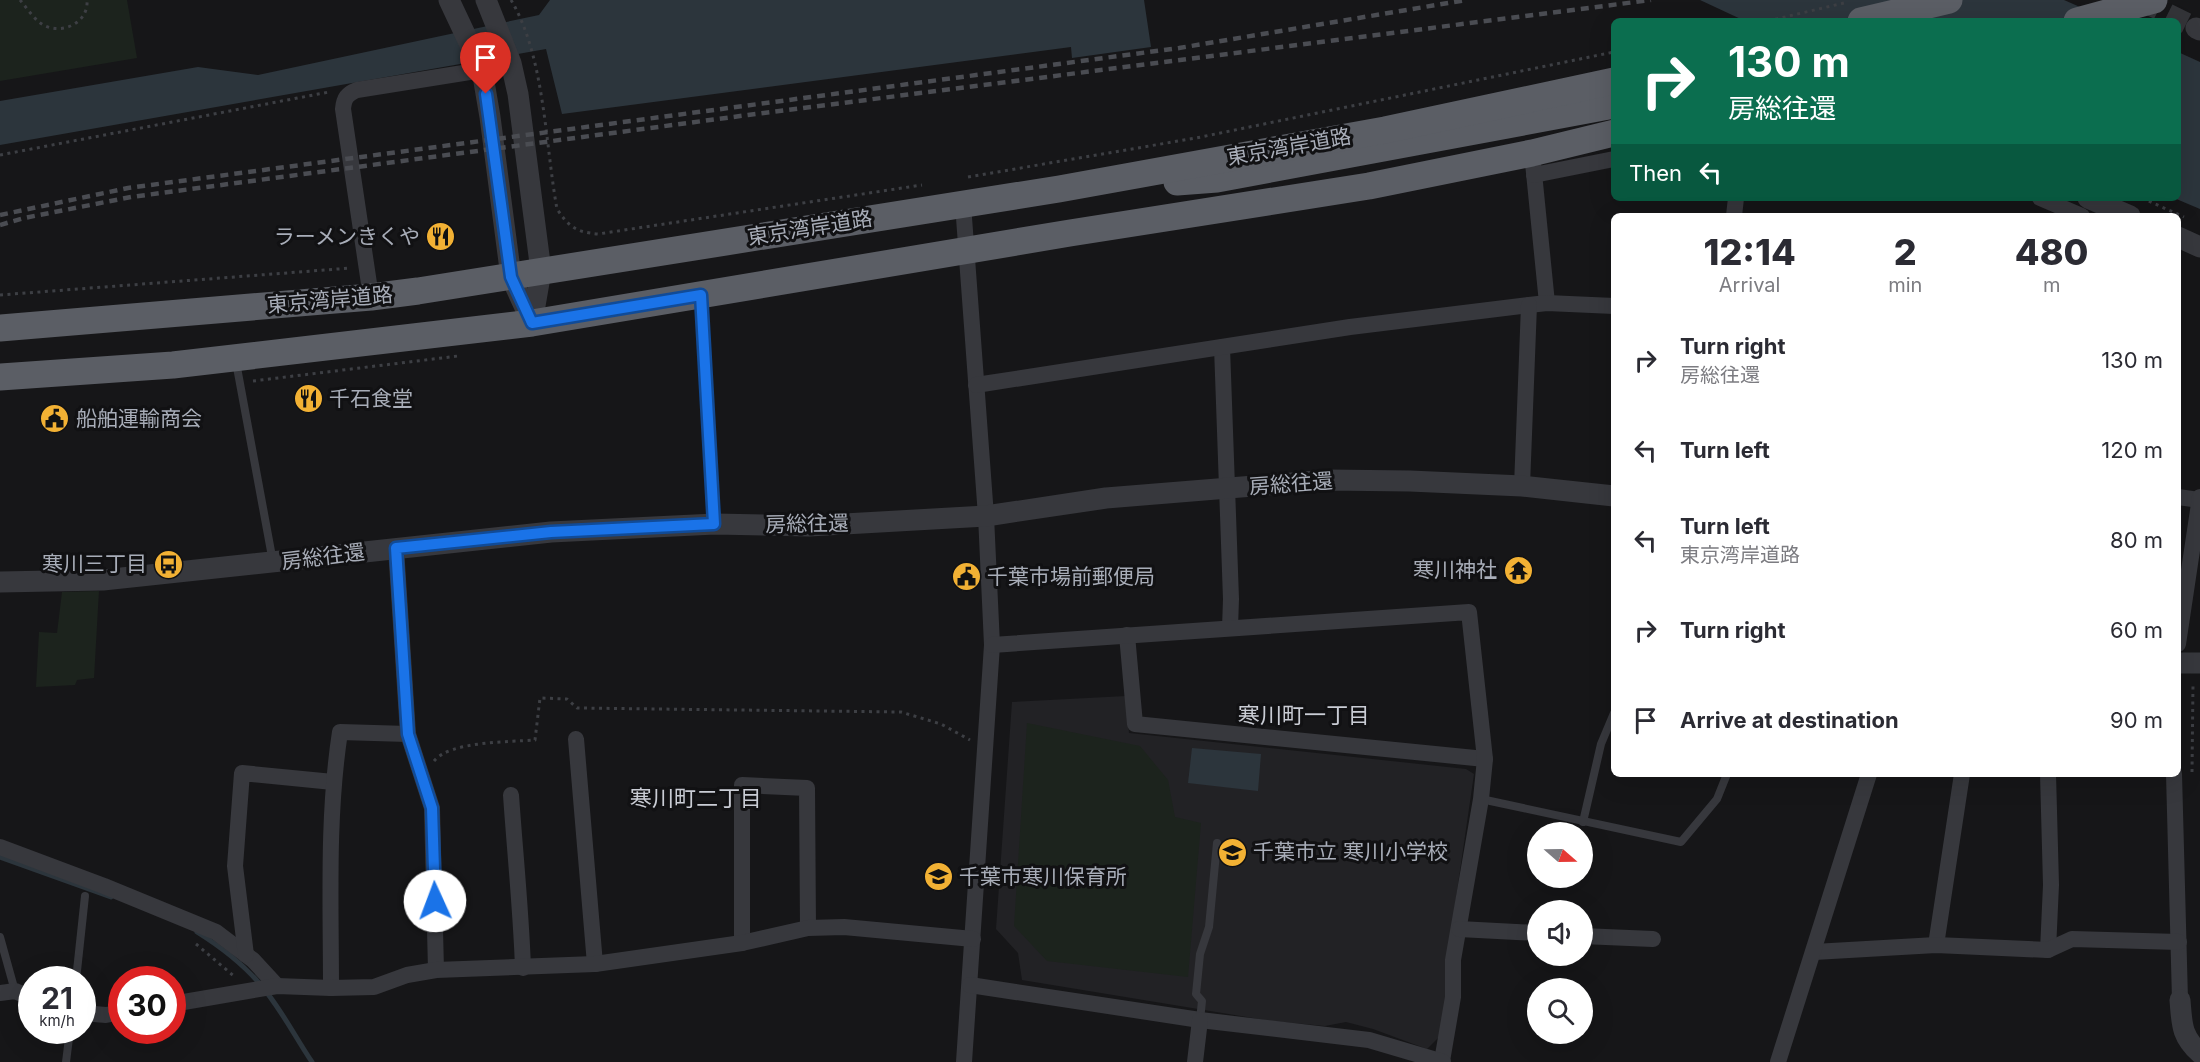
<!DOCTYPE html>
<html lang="en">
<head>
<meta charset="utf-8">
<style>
	:root { --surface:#fff; --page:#f7f7f7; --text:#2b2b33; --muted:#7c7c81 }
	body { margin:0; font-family:Inter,"Noto Sans JP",sans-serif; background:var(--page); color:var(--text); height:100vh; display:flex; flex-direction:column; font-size:22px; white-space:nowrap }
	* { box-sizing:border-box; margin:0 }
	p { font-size:20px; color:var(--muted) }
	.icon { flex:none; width:33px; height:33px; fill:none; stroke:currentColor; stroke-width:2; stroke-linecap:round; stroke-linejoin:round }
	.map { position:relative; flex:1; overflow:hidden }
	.drawer { position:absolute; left:1611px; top:213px; width:570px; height:564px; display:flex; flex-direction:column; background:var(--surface); border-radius:9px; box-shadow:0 6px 24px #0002 }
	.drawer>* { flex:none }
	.guide { position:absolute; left:1611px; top:18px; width:570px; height:183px; border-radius:9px; box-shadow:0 6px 24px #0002; background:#0b6e4f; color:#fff; overflow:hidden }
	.needle { width:39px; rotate:110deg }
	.tools { position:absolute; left:1527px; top:822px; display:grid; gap:12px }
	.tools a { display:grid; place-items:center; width:66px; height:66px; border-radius:50%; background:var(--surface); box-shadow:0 6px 24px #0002; font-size:30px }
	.speed { position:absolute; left:18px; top:966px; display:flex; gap:12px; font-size:30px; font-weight:700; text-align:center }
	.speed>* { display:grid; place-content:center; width:78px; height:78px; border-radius:50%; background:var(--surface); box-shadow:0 6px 24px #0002; line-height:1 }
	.speed small { font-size:15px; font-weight:400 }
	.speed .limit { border:9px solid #d22; background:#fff; color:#111 }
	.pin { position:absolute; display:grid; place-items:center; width:51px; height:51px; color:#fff; margin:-62px -26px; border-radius:50% 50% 50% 0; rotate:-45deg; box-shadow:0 0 6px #0007 }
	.pin .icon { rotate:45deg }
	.me { position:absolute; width:66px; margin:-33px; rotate:358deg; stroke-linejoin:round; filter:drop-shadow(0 0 4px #0008) }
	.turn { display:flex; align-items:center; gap:21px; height:126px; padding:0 18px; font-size:27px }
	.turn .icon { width:78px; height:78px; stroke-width:2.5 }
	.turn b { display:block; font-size:42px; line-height:51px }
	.then { display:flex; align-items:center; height:57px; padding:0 18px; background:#0003; gap:12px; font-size:22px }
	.eta { display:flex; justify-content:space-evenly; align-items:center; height:102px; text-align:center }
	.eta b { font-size:36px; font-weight:800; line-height:42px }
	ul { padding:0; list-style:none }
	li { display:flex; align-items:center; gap:18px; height:90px; padding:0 18px }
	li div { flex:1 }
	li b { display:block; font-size:22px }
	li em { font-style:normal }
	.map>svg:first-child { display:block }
</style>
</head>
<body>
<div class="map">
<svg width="2200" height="1062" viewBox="0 0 2200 1062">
	<rect width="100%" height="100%" fill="#161618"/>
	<path fill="#222225" d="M1126,696L1129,733L1466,769L1474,774L1446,967V996L1440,1036L1427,1049L1373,1029L1346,1022L1325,1026L1271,1021L1022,980L1018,953L996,929L1012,702Z"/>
	<g fill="#1c231d">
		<path d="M0,0H127L137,58L0,81Z"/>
		<path d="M99,591L94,678L77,680L75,685L36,687L39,632L57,633L62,592Z"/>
		<path d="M1027,723L1140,746L1168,780L1175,817L1201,823L1188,977L1047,961L1014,926Z"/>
	</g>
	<g fill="#2c353c">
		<path d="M550,0H1144L1151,47L1072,58L1071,47L562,114L546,49L0,145V101L198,67L258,75L539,15Z"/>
		<path d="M1700,0H2064L2112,21H1745Z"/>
		<path d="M2178,52L2200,62V209L2174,198H2178Z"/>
		<path d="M1192,748L1261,754L1258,791L1188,783Z"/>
	</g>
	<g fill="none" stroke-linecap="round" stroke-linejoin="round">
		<g stroke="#2c353c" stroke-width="5">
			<path d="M0,857L111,897"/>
			<path d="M197,932C221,947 241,962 259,983C279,1005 295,1037 312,1062"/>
		</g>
		<path stroke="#333438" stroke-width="21" stroke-dasharray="21 10" stroke-linecap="butt" d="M2140,0L2196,28"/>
		<g stroke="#3d3f44" stroke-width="3" stroke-dasharray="3 4.5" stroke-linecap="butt">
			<path d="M20,0C26,7 32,16 39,22C57,37 89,25 87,0"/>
			<path d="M511,0C545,57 545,144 557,209C569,227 576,232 598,234L922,185"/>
			<path d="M1768,21L1848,2"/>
			<path d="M0,155L329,92"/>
			<path d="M968,177L1196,138L1614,52"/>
			<path d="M2142,198L2184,217"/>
			<path d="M0,295L351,268"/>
			<path d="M253,381L458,356"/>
			<path d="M434,761C450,741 510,742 535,740L540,698L567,699L577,708L901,712L941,724L970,740"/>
			<path d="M2192,772L2193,683"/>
			<path d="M196,944L235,977"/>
		</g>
		<g stroke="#37383d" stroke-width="8">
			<path d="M701,297L714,524"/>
			<path d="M236,362L273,562"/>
			<path d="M1481,799L1681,842L1717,799L1727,774"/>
			<path d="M1583,822L1601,744L1614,713"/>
			<path d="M0,937L15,991"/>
			<path d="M76,980L85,896"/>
			<path d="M1200,1020L1202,1001L1196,994L1200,954L1209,927L1217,843"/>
			<path d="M66,1062L70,1030"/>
		</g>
		<g stroke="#37383d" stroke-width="16">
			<path d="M1532,153L1547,303"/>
			<path d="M1534,175L1614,159"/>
			<path d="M2040,198L2082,216"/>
			<path d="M963,204L986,516L992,645L964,1062"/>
			<path d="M1734,216L1736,198"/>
			<path d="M371,297L343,109C344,98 347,94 357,90L482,70"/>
			<path d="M1222,347L1231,599L1230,628"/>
			<path d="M976,385L1350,327L1529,305L1547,303L1614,306"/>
			<path d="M1522,486L1529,305"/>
			<path d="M2178,497L2200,500"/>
			<path d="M396,548L408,734L432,808L436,970"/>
			<path d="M1127,635L1135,724L1485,759"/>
			<path d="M2178,644L2200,497"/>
			<path d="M992,645L1469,612L1485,759L1481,799L1453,960V997L1442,1061"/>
			<path d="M576,739L595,964"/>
			<path d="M2174,774L2180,1000"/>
			<path d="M511,795C515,853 521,910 523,968"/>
			<path d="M0,847L104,886L216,932L253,960L277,986"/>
			<path d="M1459,929L1538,933"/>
			<path d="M1582,936L1653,939"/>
			<path d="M742,943V785L807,788L808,928"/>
			<path d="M1936,945L1962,774"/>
			<path d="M2048,950L2051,885L2048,774"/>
			<path d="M1814,952L1936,945L2048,950L2072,939L2179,942"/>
			<path d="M246,955L235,866L242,773L333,782"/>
			<path d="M970,985L1200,1020L1369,1040L1443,1062"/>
			<path d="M331,988C331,903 327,817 340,732L408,734"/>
			<path d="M0,993L15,991L32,998"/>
			<path d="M172,1004L277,986L331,988L374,987L407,975L436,970L595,964L742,943L808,928L844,927L973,939"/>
			<path d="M82,1013L106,1015L122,1012"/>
			<path d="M1195,1062L1200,1020"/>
			<path d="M1778,1062L1869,774"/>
		</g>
		<g stroke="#37383d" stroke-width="21">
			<path d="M449,0L482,70L490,117L511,277L532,323"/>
			<path d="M486,0L511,63L518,94L541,271L532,323"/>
			<path d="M2196,28L2200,30"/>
			<path d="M2088,198L2130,216"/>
			<path d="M2178,237L2200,247"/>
			<path d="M0,582L103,580L551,532L715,524L809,526L986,516L1106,498L1328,480L1410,481L1522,486L1614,496"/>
			<path d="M2178,663H2200"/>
			<path d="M2180,1000C2182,1024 2181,1036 2200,1053"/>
		</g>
		<g stroke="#5b5e65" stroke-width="27">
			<path d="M1861,21L1949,0"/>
			<path d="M2077,21L2154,0"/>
			<path d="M1177,182L1217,179L1614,105"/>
			<path d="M0,328L371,297L418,291L1059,189L1385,130L1614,81"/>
			<path d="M0,377L173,365L532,323L1070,233L1369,186L1532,153L1614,133"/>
		</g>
		<g stroke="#4a4c52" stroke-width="4.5" stroke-dasharray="8 6" stroke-linecap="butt">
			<path d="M0,215L128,188L1179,48L1466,0"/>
			<path d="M0,225L24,218L131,197L748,115L1651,0"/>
		</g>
	</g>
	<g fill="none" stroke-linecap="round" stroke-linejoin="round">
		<defs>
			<path id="route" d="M435,901L432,808L408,734L396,548L551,532L714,524L701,295L532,323L511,277L486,94"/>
		</defs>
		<use href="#route" stroke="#114b97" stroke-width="15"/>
		<use href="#route" stroke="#1a73e8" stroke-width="10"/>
	</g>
	<defs>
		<symbol id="restaurant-disc" viewBox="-11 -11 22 22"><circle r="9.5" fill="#f2b134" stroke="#111113"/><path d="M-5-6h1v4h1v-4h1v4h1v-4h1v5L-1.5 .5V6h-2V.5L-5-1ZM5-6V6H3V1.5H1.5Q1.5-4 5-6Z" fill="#111"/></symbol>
		<symbol id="civic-disc" viewBox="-11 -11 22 22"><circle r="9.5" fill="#f2b134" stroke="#111113"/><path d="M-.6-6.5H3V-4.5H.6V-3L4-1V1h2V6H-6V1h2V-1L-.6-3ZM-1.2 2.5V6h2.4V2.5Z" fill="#111"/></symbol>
		<symbol id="bus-disc" viewBox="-11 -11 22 22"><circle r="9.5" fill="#f2b134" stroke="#111113"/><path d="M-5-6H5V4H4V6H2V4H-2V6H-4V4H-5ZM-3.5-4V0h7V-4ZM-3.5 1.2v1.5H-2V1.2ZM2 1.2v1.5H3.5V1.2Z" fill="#111"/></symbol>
		<symbol id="temple-disc" viewBox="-11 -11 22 22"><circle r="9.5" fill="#f2b134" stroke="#111113"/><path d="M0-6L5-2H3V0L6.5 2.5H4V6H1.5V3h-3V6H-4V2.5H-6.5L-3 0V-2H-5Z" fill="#111"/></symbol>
		<symbol id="school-disc" viewBox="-11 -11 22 22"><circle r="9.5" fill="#f2b134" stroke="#111113"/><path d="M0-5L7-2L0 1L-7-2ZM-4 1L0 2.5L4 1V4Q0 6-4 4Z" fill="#111"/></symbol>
	</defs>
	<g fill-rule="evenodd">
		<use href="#restaurant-disc" x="424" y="220" width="33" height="33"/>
		<use href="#restaurant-disc" x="292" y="382" width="33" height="33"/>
		<use href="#civic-disc" x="38" y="402" width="33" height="33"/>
		<use href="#bus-disc" x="152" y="548" width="33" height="33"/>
		<use href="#temple-disc" x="1502" y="554" width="33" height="33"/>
		<use href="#civic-disc" x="950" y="560" width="33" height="33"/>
		<use href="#school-disc" x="1216" y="836" width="33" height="33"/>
		<use href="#school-disc" x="922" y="860" width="33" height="33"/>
	</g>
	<g text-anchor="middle" stroke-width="6" stroke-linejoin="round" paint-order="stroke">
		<g font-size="21" fill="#a8adb8" stroke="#111113">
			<text transform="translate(1289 147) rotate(-10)" y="7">東京湾岸道路</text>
			<text transform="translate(810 228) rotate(-9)" y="7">東京湾岸道路</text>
			<text transform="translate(330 300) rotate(-5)" y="7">東京湾岸道路</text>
			<text transform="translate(1291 484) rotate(-4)" y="7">房総往還</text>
			<text transform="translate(807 524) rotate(-1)" y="7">房総往還</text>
			<text transform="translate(323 557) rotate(-7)" y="7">房総往還</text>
		</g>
		<g font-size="21" fill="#a8adb8" stroke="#111113" text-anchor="start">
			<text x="420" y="244" text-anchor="end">ラーメンきくや</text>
			<text x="329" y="406">千石食堂</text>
			<text x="76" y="426">船舶運輸商会</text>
			<text x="147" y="571" text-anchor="end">寒川三丁目</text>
			<text x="1497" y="577" text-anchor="end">寒川神社</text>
			<text x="987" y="584">千葉市場前郵便局</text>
			<text x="1253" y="859">千葉市立 寒川小学校</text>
			<text x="959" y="884">千葉市寒川保育所</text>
		</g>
		<g font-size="22" fill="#c9ccd4" stroke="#111113">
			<text x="1304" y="723">寒川町一丁目</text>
			<text x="696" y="806">寒川町二丁目</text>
		</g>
	</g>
</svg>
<div class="tools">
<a><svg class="needle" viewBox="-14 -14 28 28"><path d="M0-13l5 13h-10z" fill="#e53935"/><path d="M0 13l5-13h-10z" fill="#7c7c81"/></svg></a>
<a><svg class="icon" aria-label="sound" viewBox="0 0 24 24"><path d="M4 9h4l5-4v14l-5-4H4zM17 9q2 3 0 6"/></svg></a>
<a><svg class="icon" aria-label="search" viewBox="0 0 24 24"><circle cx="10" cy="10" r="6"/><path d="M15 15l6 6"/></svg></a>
</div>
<div class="speed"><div>21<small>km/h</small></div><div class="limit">30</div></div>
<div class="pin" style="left:486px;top:94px;background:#d93025"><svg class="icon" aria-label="arrive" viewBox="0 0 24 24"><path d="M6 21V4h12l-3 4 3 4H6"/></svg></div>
<svg class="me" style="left:435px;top:901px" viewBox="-20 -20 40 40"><circle r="19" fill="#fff"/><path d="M0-13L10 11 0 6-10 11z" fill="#1a73e8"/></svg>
<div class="guide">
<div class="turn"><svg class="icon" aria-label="right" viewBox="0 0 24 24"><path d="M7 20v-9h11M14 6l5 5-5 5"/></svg><div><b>130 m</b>房総往還</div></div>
<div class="then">Then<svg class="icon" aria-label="left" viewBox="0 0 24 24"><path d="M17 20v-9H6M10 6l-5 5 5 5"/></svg></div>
</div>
<section class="drawer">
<div class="eta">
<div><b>12:14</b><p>Arrival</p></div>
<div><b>2</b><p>min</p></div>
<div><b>480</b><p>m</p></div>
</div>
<ul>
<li><svg class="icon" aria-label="right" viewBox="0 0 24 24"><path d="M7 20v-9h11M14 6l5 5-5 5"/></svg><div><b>Turn right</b><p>房総往還</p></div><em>130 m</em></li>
<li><svg class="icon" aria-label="left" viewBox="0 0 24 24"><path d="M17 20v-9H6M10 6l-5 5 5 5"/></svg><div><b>Turn left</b></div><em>120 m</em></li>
<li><svg class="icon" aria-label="left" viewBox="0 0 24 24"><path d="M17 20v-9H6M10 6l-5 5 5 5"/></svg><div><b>Turn left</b><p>東京湾岸道路</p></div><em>80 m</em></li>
<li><svg class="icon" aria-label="right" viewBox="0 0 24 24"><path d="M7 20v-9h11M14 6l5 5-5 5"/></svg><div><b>Turn right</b></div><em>60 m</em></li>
<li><svg class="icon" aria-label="arrive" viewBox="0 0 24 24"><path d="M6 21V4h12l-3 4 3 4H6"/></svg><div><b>Arrive at destination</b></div><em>90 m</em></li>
</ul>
</section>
</div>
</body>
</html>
